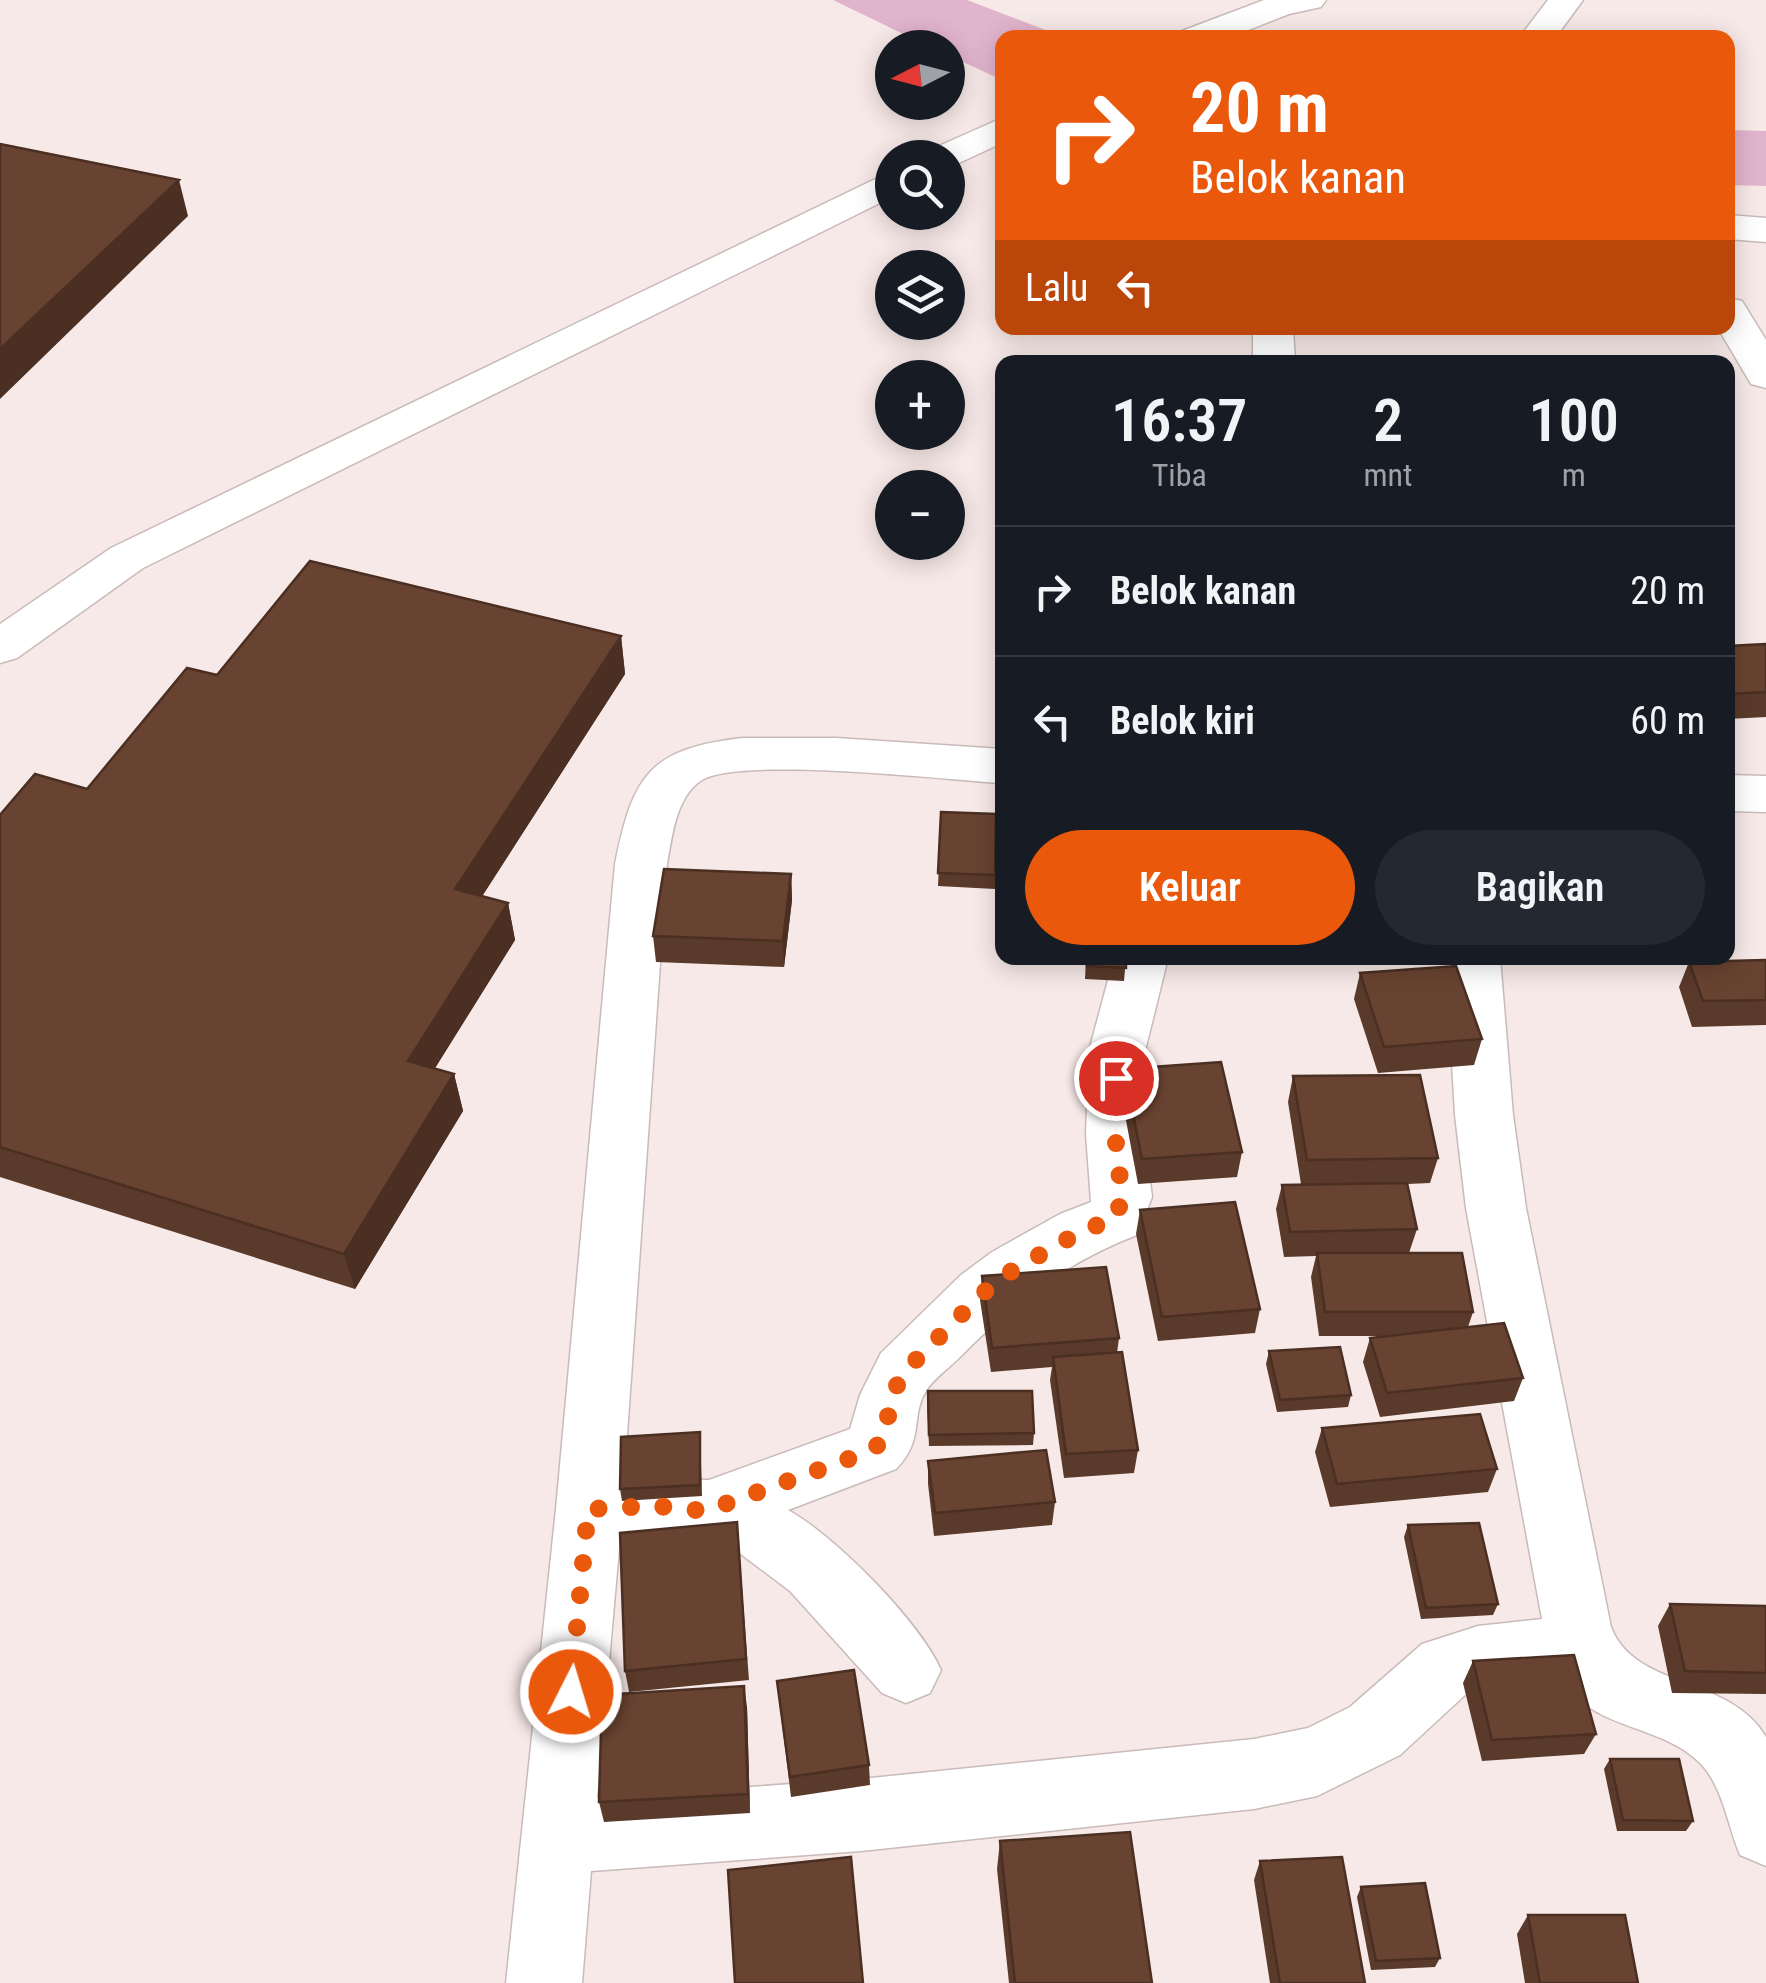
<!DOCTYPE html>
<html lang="id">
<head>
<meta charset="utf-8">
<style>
	:root { --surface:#171b24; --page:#242831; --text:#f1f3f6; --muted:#9ea1a6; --line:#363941; --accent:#ea580c }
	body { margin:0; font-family:"Roboto Condensed",sans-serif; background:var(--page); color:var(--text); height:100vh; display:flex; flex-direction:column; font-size:38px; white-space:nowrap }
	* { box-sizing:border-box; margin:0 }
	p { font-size:32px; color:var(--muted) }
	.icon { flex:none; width:55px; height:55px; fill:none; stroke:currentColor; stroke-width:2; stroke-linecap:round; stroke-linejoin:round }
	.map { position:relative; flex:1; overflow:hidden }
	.drawer { position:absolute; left:995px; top:355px; width:740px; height:610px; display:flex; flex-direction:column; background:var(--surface); border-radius:20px; box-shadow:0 5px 25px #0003 }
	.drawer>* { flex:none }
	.guide { position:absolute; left:995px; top:30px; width:740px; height:305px; border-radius:20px; box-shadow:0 5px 25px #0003; background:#ea580c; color:#fff; overflow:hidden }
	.needle { width:65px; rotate:264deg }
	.controls { position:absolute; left:875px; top:30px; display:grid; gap:20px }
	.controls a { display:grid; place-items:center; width:90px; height:90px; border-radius:50%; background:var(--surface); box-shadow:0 5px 25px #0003; font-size:50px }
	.pin { position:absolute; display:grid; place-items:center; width:85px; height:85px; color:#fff; margin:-42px; border:5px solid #fff; border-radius:50%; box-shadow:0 2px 10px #0007 }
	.me { position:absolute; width:110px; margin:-55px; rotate:5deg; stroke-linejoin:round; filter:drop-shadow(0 0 8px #0008) }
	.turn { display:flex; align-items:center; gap:35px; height:210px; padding:0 30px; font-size:45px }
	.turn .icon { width:130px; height:130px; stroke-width:2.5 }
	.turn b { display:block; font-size:70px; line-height:85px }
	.then { display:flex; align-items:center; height:95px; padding:0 30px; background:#0003; gap:20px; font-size:38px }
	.eta { display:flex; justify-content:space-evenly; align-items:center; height:170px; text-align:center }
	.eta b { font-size:60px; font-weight:600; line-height:70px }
	.cta { display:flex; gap:20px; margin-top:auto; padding:20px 30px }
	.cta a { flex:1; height:115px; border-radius:60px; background:var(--accent); color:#fff; font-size:40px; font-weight:600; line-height:115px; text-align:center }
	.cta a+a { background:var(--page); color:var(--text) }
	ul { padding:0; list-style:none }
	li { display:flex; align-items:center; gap:30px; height:130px; padding:0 30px; border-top:2px solid var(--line) }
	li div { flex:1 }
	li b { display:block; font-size:38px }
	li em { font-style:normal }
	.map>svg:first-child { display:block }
</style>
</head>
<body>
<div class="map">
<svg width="1766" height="1983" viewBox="0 0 1766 1983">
	<rect width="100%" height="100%" fill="#f7e9e8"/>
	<g fill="#e1b4cd">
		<path d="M833,0H967L1064,37L1002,38V80L948,55V48L930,47Z"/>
		<path d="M1728,130L1766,131V186L1728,185Z"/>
	</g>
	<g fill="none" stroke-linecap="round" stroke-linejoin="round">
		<defs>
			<g id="minor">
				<path d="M1264,0H1326L1321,7L1289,14L1228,38H1177L1182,31Z"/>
				<path d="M1548,0H1583L1555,38H1519Z"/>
				<path d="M1002,118V143L948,168V158H925L930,150Z"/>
				<path d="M892,171V197L143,568L17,658L0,663V624L111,548Z"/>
				<path d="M1728,215L1766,218V242L1728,239Z"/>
				<path d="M1728,298L1742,301L1766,340V388L1751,384L1718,328H1728Z"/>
				<path d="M1253,328H1293L1295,362H1253Z"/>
				<path d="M742,738H836L1002,749V783C948,780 741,756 702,780C676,796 672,837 667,864L624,1478L709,1480L850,1429L860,1395L881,1353L961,1275L992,1252L1060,1214L1091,1202L1086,1134L1089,1051L1114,958H1168L1145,1051L1144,1134L1152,1197L1137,1235C1066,1262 1012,1304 959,1358C949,1368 933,1379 926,1391C910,1417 925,1440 896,1469L788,1510C835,1536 919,1621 941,1670L930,1693L906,1703L882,1693L790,1591L726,1543L691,1537H620L597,1798L861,1779L1254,1739L1308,1728L1350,1707L1422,1644L1478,1626L1542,1619L1466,1208L1455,1115L1446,958H1500L1513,1115L1526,1208L1611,1627C1635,1690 1730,1675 1766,1737V1866L1740,1855C1728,1827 1723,1787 1701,1764C1663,1724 1595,1731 1564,1682L1465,1695L1400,1755L1317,1796L1254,1809L861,1851L591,1871L582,1983H506L556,1509L615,864C633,774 650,749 742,738Z"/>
				<path d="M1728,775L1766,776V812L1728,811Z"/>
			</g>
		</defs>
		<use href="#minor" stroke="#c8bbb9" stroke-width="3"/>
		<use href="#minor" fill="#fff" fill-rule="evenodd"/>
	</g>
	<g fill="#5a3a2a">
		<path d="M621,636L625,674L482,896L508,903L515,940L435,1068L454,1074L463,1111L355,1289L0,1177V815L87,789L217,675Z"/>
		<path d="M1766,644V717L1728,719V646Z"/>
		<path d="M941,812L996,814L995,889L938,886Z"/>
		<path d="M791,874L792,900L784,967L656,962L653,936Z"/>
		<path d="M1022,958H1076V961L1022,962Z"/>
		<path d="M1086,958H1126L1124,981L1085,979Z"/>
		<path d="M1766,960V1025L1692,1027L1679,987L1689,962Z"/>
		<path d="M1360,973L1482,1039L1474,1065L1378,1073L1354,999Z"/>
		<path d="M1124,1069L1242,1152L1237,1177L1138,1184L1121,1094Z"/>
		<path d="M1293,1076L1438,1158L1430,1183L1407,1184L1417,1229L1409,1253L1473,1312L1468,1327L1523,1378L1514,1401L1380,1417L1363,1362L1370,1338L1386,1336H1319L1311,1277L1316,1256L1284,1257L1276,1209L1282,1185L1301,1184L1288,1102Z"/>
		<path d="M1140,1210L1260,1309L1255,1333L1158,1341L1136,1234Z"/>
		<path d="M982,1276L1119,1338L1117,1353L1138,1450L1134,1473L1064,1478L1050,1380L1052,1367L991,1372L980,1300Z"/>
		<path d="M1269,1351L1351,1395L1348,1407L1277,1412L1266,1364Z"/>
		<path d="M927,1403L1034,1433L1033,1445L929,1446Z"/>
		<path d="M1322,1428L1497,1469L1488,1492L1330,1507L1315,1452Z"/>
		<path d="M700,1432L702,1496L622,1501L620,1489Z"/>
		<path d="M928,1461L1055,1502L1052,1525L934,1536L928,1484Z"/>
		<path d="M737,1522L749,1680L629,1692L625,1671Z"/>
		<path d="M1408,1525L1498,1604L1493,1615L1421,1619L1404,1537Z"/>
		<path d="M1670,1604L1766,1606V1694L1672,1693L1658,1626Z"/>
		<path d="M1473,1661L1596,1734L1584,1754L1482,1761L1463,1683Z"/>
		<path d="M777,1681L869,1765L870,1785L791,1797Z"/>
		<path d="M747,1707L750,1813L604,1822L599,1802Z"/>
		<path d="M1610,1759L1693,1821L1686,1831H1617L1604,1769Z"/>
		<path d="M1000,1841L1152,1983H1009L997,1869Z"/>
		<path d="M1260,1861L1365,1983H1270L1254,1880Z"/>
		<path d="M1361,1887L1440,1958L1435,1967L1371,1970L1357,1897Z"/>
		<path d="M1528,1915L1638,1983H1525L1517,1934Z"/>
	</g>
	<g fill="#4a2f22">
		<path d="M179,180L188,216L0,399V349Z"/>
		<path d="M621,636L625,674L463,926L455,889Z"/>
		<path d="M791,874L792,900L784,967L783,941Z"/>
		<path d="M508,903L515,940L417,1097L408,1061Z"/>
		<path d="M454,1074L463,1111L355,1289L344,1254Z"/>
		<path d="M744,1686L747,1707L750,1813L748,1794Z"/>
	</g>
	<g fill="#694331" stroke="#4a2f22" stroke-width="2.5">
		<path d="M0,144L179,180L0,349Z"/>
		<path d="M310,561L621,636L455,889L508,903L408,1061L454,1074L344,1254L0,1147V815L35,774L87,789L187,668L217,675Z"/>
		<path d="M1766,644V692L1728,694V646Z"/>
		<path d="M941,812L996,814L995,875L938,873Z"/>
		<path d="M664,869L791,874L783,941L653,936Z"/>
		<path d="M1087,958H1126V968L1087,966Z"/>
		<path d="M1766,960V1000L1703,1001L1689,962Z"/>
		<path d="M1456,966L1482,1039L1384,1047L1360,973Z"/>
		<path d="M1221,1062L1242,1152L1142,1159L1124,1069Z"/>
		<path d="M1420,1075L1438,1158L1307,1160L1293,1076Z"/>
		<path d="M1407,1183L1417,1229L1290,1232L1282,1185Z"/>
		<path d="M1235,1202L1260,1309L1162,1317L1140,1210Z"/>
		<path d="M1317,1253H1462L1473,1312H1325Z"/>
		<path d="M1106,1267L1119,1338L992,1348L982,1276Z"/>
		<path d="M1504,1323L1523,1378L1387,1393L1370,1338Z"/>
		<path d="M1340,1347L1351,1395L1280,1400L1269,1351Z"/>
		<path d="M1122,1352L1138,1450L1066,1454L1053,1357Z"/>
		<path d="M928,1391H1032L1034,1433L929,1435Z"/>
		<path d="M1480,1414L1497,1469L1337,1484L1322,1428Z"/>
		<path d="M700,1432V1485L620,1489L621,1437Z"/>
		<path d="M1046,1450L1055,1502L935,1513L928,1461Z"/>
		<path d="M737,1522L746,1659L625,1671L620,1533Z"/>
		<path d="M1479,1523L1498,1604L1426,1608L1408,1525Z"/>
		<path d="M1670,1604L1766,1606V1673L1685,1671Z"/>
		<path d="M1574,1655L1596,1734L1492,1740L1473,1661Z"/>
		<path d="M854,1670L869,1765L790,1777L777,1681Z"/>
		<path d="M744,1686L748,1794L599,1802L602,1695Z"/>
		<path d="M1610,1759H1679L1693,1821L1623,1820Z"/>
		<path d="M1130,1832L1152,1983H1015L1000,1841Z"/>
		<path d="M851,1857L863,1983H735L728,1870Z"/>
		<path d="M1342,1857L1365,1983H1280L1260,1861Z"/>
		<path d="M1425,1883L1440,1958L1376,1961L1361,1887Z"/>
		<path d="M1528,1915H1625L1638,1983H1540Z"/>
	</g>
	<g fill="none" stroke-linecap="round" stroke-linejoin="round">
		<path stroke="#ea580c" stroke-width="18" stroke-dasharray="0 32.4" d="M571,1692L588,1509L656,1506L706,1511L873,1450L884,1438L892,1395L904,1372L983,1293L1013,1270L1082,1231L1116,1218L1122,1197L1115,1134L1116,1078"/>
	</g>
</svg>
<div class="controls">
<a><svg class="needle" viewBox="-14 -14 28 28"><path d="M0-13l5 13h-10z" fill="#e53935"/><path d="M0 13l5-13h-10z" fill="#9ea1a6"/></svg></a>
<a><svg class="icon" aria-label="search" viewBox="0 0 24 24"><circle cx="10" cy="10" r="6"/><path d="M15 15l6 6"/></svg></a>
<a><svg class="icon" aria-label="layers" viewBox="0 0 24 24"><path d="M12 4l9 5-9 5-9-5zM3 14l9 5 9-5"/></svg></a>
<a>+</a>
<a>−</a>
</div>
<div class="pin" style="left:1116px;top:1078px;background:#d93025"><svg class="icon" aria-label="arrive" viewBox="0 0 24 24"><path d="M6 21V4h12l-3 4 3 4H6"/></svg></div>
<svg class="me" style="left:571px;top:1692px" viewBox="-20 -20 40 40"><circle r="17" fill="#ea580c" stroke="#fff" stroke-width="3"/><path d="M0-11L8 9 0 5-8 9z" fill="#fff"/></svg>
<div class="guide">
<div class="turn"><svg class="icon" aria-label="right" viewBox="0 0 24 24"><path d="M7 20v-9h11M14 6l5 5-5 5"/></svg><div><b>20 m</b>Belok kanan</div></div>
<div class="then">Lalu<svg class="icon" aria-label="left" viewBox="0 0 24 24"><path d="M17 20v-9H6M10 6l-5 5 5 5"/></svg></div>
</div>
<section class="drawer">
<div class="eta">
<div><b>16:37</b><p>Tiba</p></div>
<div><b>2</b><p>mnt</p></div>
<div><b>100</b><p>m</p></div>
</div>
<ul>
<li><svg class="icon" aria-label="right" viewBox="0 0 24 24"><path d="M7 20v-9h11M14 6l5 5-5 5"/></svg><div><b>Belok kanan</b></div><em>20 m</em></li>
<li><svg class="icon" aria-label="left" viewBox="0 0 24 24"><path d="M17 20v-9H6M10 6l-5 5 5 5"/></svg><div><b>Belok kiri</b></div><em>60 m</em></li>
</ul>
<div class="cta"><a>Keluar</a><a>Bagikan</a></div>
</section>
</div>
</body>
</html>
